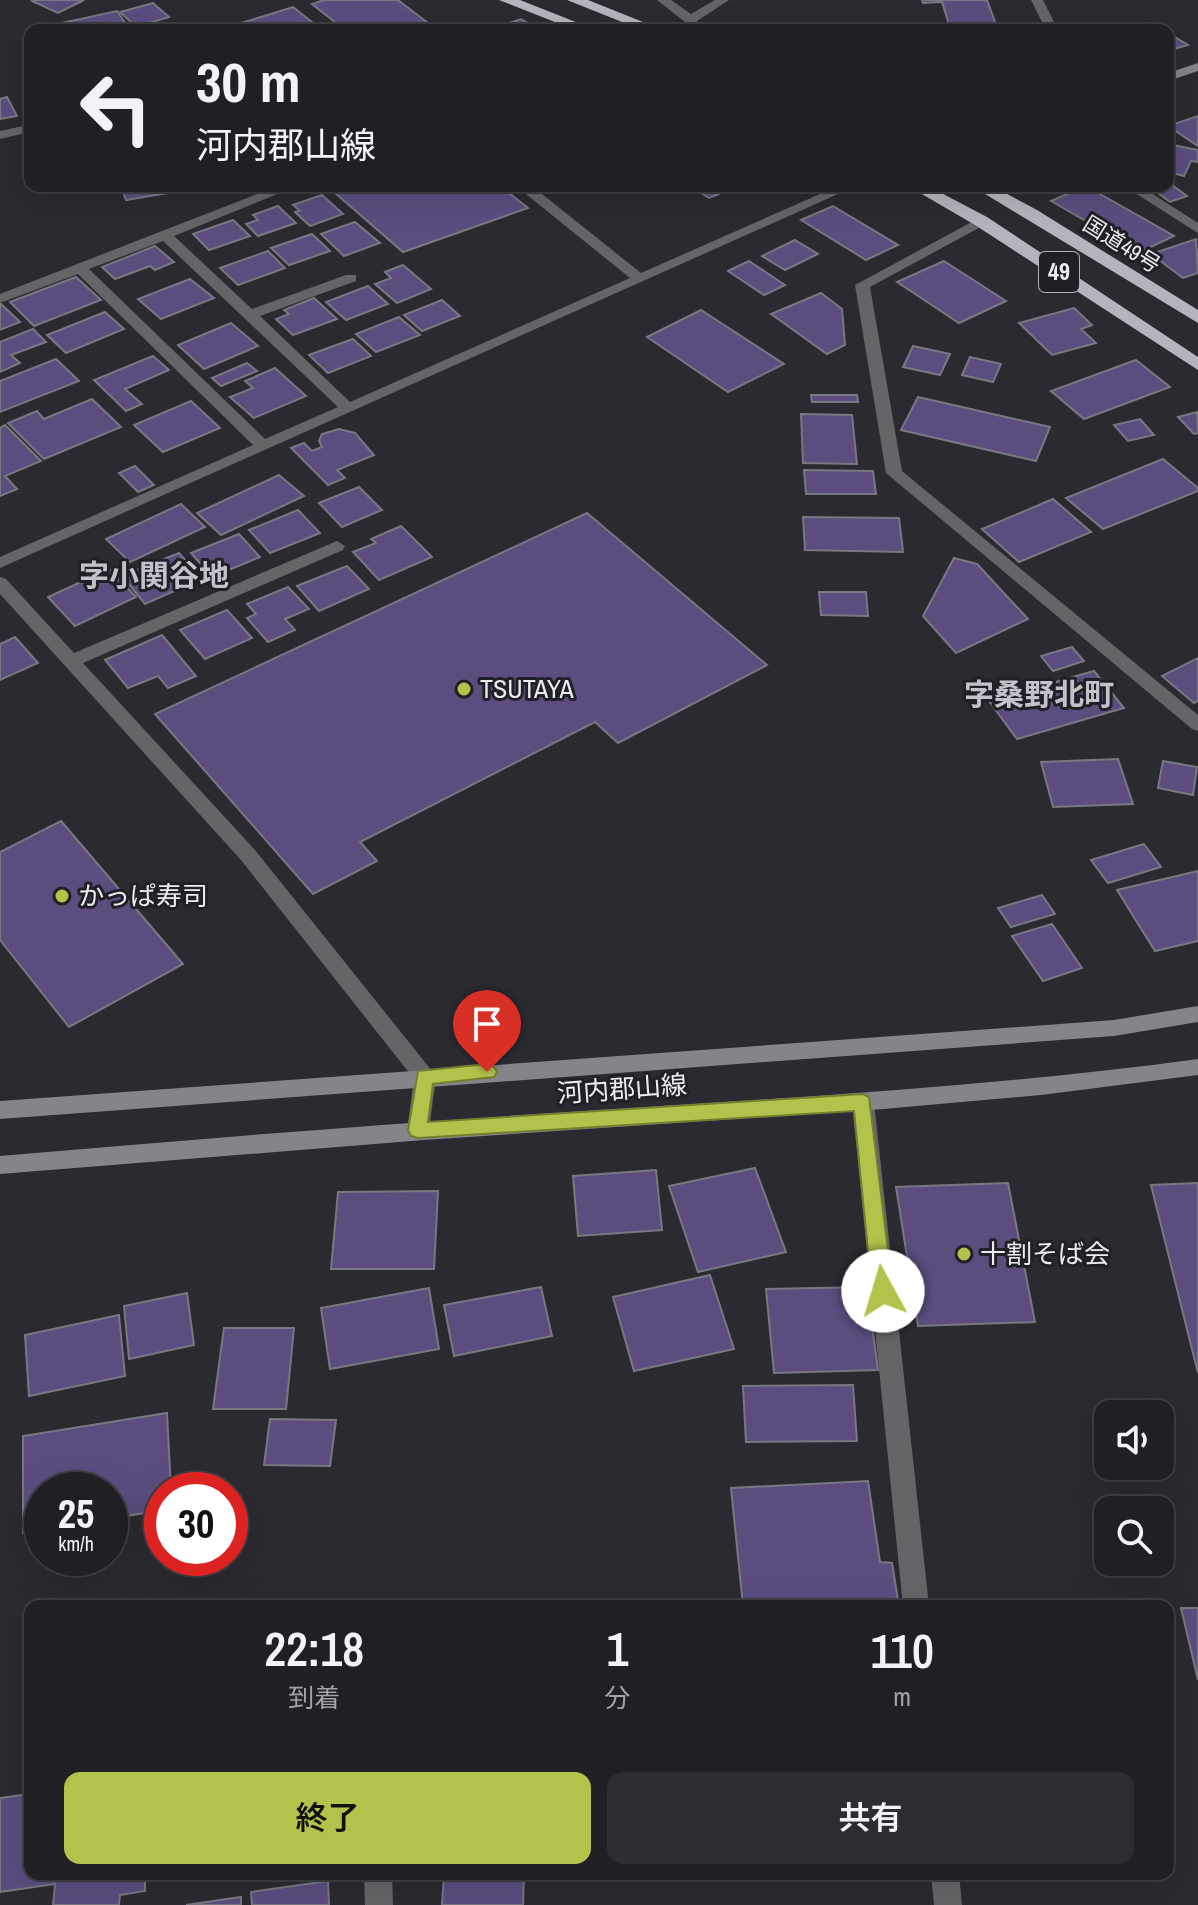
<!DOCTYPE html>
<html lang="ja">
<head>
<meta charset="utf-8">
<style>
	:root { --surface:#202024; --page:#2d2d31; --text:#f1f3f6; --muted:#a2a3a6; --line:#3d3e41; --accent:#b3c24b }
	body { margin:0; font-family:"Archivo Narrow","Noto Sans JP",sans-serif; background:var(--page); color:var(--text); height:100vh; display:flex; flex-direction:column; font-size:30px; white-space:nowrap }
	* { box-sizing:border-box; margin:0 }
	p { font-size:26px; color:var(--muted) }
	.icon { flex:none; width:44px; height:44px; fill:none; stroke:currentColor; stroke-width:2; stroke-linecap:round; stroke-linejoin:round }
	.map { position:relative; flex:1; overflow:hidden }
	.panel { position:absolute; left:24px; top:1600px; width:1150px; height:280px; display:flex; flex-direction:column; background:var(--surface); border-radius:16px; box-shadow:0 8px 32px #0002,0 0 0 2px var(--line) }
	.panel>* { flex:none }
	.hud { position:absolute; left:24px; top:24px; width:1150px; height:168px; border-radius:16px; box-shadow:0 8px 32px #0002,0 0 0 2px var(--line); background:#202024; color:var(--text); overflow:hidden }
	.tools { position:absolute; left:1094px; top:1400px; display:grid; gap:16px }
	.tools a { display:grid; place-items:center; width:80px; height:80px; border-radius:16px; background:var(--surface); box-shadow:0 8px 32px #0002,0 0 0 2px var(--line); font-size:40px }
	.speed { position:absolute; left:24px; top:1472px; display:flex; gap:16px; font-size:40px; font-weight:700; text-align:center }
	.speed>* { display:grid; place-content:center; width:104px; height:104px; border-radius:50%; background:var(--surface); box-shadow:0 8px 32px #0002,0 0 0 2px var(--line); line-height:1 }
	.speed small { font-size:20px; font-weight:400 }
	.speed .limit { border:12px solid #d22; background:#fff; color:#111 }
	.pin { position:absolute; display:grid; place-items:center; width:68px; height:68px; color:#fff; margin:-82px -34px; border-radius:50% 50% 50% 0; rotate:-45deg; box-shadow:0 0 8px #0007 }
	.pin .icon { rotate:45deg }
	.me { position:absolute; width:88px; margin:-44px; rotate:354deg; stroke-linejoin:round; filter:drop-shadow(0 0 6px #0008) }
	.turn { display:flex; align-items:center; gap:28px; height:168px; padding:0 40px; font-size:36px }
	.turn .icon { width:104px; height:104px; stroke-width:2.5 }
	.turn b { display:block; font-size:56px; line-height:68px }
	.eta { display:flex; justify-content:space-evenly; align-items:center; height:136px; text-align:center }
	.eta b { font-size:48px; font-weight:600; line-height:56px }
	.cta { display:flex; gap:16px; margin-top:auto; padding:16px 40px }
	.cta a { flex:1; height:92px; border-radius:16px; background:var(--accent); color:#111; font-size:32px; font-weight:600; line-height:92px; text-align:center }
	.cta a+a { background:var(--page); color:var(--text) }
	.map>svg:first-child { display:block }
</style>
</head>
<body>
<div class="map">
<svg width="1198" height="1905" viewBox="0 0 1198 1905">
	<rect width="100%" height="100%" fill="#2b2a30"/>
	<g fill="#5b4e7f" stroke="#79777f" stroke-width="2">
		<path d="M34,0H84L58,13L32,1Z"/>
		<path d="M324,0H398L437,30H345L312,4Z"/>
		<path d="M922,0H987L998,30H933L950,28L942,2L923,3Z"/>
		<path d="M153,3L169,17L136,27L120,12Z"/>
		<path d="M293,7L322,30H241L235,25Z"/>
		<path d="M117,11L130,30H67L62,23Z"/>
		<path d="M521,19L539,30H489Z"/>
		<path d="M1168,33L1188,45L1168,51Z"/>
		<path d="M7,97L17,116L0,119V99Z"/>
		<path d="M1198,116V146L1168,126Z"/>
		<path d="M1168,144L1198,150V162L1191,161L1184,176L1168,172Z"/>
		<path d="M1168,182L1187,196L1170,202L1150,187L1168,186Z"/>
		<path d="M121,186H209L126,200Z"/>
		<path d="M327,186H500L528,208L403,252Z"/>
		<path d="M690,186H739L709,198Z"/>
		<path d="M1086,186L1174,236L1140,252L1051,201Z"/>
		<path d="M322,195L343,214L310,226L295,212L300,211L293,205Z"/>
		<path d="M278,206L296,223L258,236L246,224L258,220L253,215Z"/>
		<path d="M833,206L898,245L866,260L801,220Z"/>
		<path d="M233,220L250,236L209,250L193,234Z"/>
		<path d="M355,222L380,243L344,256L321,234Z"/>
		<path d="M312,234L330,251L289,265L271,248Z"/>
		<path d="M1196,239L1198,273L1183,278L1151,254Z"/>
		<path d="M795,240L818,254L785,270L762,256Z"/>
		<path d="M155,246L174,262L155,270L150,266L115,279L102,267Z"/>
		<path d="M268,251L285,268L238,285L220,268Z"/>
		<path d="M749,261L785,285L764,295L728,271Z"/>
		<path d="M944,261L1006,301L959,323L897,282Z"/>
		<path d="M403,265L431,289L397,303L375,284L391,278L385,272Z"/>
		<path d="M76,277L101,300L34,326L10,302Z"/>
		<path d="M190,279L214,298L161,319L138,299Z"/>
		<path d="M368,286L388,304L346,320L326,302Z"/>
		<path d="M821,293L842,309L845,345L827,354L771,314Z"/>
		<path d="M314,298L337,319L293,335L276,319L289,314L284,310Z"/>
		<path d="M442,300L460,316L422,331L404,315Z"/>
		<path d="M0,304H1L20,322L0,330Z"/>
		<path d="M1074,308L1092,325L1081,329L1096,343L1052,355L1019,323Z"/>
		<path d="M701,310L784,364L728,392L647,337Z"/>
		<path d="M105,312L124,329L66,353L47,335Z"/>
		<path d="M399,317L420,335L376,352L356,334Z"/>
		<path d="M231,323L258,346L204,369L178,345Z"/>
		<path d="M33,329L46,342L11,355L20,363L0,372V342Z"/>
		<path d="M353,339L371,356L328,373L309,355Z"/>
		<path d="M913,346L950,354L940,375L903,367Z"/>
		<path d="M153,356L169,370L125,389L142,404L126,411L94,380Z"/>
		<path d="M970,357L1001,364L993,382L962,375Z"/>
		<path d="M56,359L79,381L0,412V381Z"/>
		<path d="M1136,360L1170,387L1084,419L1051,391Z"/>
		<path d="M247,363L257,371L221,386L212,378Z"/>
		<path d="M275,368L306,396L254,418L230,397L253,388L245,381Z"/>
		<path d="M811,395H857L858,402H812Z"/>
		<path d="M918,397L1050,427L1036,461L901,430Z"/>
		<path d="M92,399L121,427L44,459L8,423L37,411L44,419Z"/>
		<path d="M191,401L220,428L163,452L134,425Z"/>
		<path d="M1197,412L1198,433L1194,434L1178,417Z"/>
		<path d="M801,414L852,415L857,464L803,463Z"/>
		<path d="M1140,419L1154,435L1128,441L1114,425Z"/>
		<path d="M5,425L41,461L5,476L17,489L0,496V428Z"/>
		<path d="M339,429L355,433L374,455L337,470L345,478L328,485L291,448L304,443L312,451L322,447L319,441L322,434Z"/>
		<path d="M1163,459L1198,488V491L1103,529L1066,498Z"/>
		<path d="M135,466L154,485L138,492L119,473Z"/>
		<path d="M804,470L873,471L876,494H806Z"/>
		<path d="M279,475L304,496L221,535L197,513Z"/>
		<path d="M359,487L382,510L342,527L319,503Z"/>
		<path d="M1053,499L1091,532L1019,562L982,529Z"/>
		<path d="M181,504L205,527L130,562L106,539Z"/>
		<path d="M298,510L320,533L270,553L249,530Z"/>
		<path d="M587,513L767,665L618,743L595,722L360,842L377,861L313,894L155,714Z"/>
		<path d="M803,517L899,518L903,552L805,550Z"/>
		<path d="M401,526L432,557L379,580L353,552L376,543L371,539Z"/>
		<path d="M239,534L260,557L212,577L191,553Z"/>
		<path d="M179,553L195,571L171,580L179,589L145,604L122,576Z"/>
		<path d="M954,558L977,564L1028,619L956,653L923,616Z"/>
		<path d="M347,566L369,589L319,611L297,586Z"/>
		<path d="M109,569L136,597L75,626L48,597Z"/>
		<path d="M288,587L309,609L285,619L295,630L268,642L247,618L256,614L247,604Z"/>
		<path d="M819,592H866L868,616L821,615Z"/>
		<path d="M227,610L252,638L205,659L180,630Z"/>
		<path d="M162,635L196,676L168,688L158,676L128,688L105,660Z"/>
		<path d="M15,637L38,663L0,680V644Z"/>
		<path d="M1072,647L1084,661L1053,671L1041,656Z"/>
		<path d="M1198,658V701L1194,703L1162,676Z"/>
		<path d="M1094,671L1124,708L1017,739L989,701Z"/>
		<path d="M1118,759L1133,804L1053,807L1041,762Z"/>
		<path d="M1163,761L1197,767L1193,795L1158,788Z"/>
		<path d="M61,821L183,964L69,1027L0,940V852Z"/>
		<path d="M1144,844L1161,867L1108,883L1091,860Z"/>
		<path d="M1198,871V941L1155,951L1117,890Z"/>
		<path d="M1042,895L1055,914L1011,927L998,908Z"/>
		<path d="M1052,924L1082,968L1043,981L1012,936Z"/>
		<path d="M755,1168L786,1252L698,1272L669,1186Z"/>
		<path d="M656,1170L662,1230L578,1236L573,1176Z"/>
		<path d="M1008,1183L1035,1322L918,1326L896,1187Z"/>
		<path d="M1198,1183V1373L1151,1185Z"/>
		<path d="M438,1191L434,1269H331L338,1192Z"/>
		<path d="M710,1275L734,1349L634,1371L613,1297Z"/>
		<path d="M541,1287L552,1336L454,1356L444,1305Z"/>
		<path d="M867,1287L878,1370L774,1373L766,1289Z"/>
		<path d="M429,1288L439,1349L330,1369L321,1308Z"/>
		<path d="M187,1293L194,1345L129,1359L124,1306Z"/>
		<path d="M119,1315L125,1376L29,1396L25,1335Z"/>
		<path d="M224,1328H294L286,1409H213Z"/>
		<path d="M853,1385L857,1441L746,1442L743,1386Z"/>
		<path d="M167,1413L171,1490H162V1510L110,1519V1490H42V1530L23,1533V1436Z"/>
		<path d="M270,1419L336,1420L330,1466L264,1465Z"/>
		<path d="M868,1481L880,1562L892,1563L899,1606H743L731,1488Z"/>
		<path d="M1181,1608H1198V1680Z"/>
		<path d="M30,1794V1874H145V1891L120,1895L119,1905H53L55,1884L0,1892V1798Z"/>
		<path d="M444,1874H524L523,1905H442Z"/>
		<path d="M328,1881L329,1905H252L251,1892Z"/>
		<path d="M241,1897V1905H186Z"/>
	</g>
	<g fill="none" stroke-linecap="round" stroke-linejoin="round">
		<g fill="#656467" fill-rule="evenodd">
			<path d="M657,0H671L691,14L715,0H729L697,21L699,30H687L685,22Z"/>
			<path d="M1031,0H1043L1058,30H1046Z"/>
			<path d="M28,125L30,132L0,139V131Z"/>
			<path d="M278,186H297L174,236L252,309L346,275H356V281L260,316L350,402L630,278L516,186H532L641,273L838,186H856L0,568V557L253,445L78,274L0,303V294ZM163,241L338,407L265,439L89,269Z"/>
			<path d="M1124,186H1140L1198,223V233Z"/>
			<path d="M981,217L986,218V224L870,287L902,471L1198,715V731L1192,729L886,473L855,285Z"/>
			<path d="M337,541L345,546L343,550L83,663L255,850L432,1071L436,1077L429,1130L426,1136L418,1139L410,1136L407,1130L414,1079L241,860L0,594V577L6,579L74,653Z"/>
			<path d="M863,1093L871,1096L874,1102L929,1606H903L852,1102L855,1096Z"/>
			<path d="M364,1874H392L393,1905H365Z"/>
			<path d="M931,1874H959L962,1905H934Z"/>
		</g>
		<g fill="#858489" fill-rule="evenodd">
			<path d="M1198,63V71L1168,81V73Z"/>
			<path d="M1198,1006V1022L1114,1036L0,1119V1101L1114,1020Z"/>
			<path d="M1198,1059V1075L1041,1095L883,1109L424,1140L0,1174V1156C185,1140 369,1125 554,1113C769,1099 984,1088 1198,1059Z"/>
		</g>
		<g fill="#b5b3bb" fill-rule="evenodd">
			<path d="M499,0H520L596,30H575Z"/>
			<path d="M567,0H588L663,30H642Z"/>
			<path d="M908,186H928L987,217L1198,357V370L975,225Z"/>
			<path d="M972,186H992L1037,210L1198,310V323Z"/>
		</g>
	</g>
	<path fill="#b3c24b" stroke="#747e31" stroke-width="2" d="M487,1064L494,1067L497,1072L494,1077L433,1084L428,1122L863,1094L869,1097L893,1291L890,1298L883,1300L875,1298L872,1291L854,1111L418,1138L411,1136L408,1130L418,1071Z"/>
	<g fill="#b3c24b" stroke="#212026" stroke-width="3">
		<circle cx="464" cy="689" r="8"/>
		<circle cx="62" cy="896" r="8"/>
		<circle cx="964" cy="1254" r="8"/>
	</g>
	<g text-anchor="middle" stroke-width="6" stroke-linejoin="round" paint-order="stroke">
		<g font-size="22" fill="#edecf0" stroke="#212026">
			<text transform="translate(1122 244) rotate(32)" y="8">国道49号</text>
		</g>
		<rect fill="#212026" stroke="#b0afb3" stroke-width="2" x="1039" y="252" width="40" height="40" rx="6"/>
		<g font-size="24" font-weight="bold" fill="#edecf0">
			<text x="1059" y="280">49</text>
		</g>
		<g font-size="26" fill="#edecf0" stroke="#212026" text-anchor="start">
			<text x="480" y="698">TSUTAYA</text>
			<text x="78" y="905">かっぱ寿司</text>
			<text x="980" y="1263">十割そば会</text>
		</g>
		<g font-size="26" fill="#edecf0" stroke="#212026">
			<text transform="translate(622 1089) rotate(-4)" y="9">河内郡山線</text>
		</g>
		<g font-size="30" font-weight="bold" fill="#c3c2ca" stroke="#212026">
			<text x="154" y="586">字小関谷地</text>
			<text x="1039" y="705">字桑野北町</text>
		</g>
	</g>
</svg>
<div class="tools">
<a><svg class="icon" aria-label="sound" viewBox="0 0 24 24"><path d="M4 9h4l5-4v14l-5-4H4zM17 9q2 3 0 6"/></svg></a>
<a><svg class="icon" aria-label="search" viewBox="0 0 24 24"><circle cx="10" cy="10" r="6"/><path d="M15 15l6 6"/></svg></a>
</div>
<div class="speed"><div>25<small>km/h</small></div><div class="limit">30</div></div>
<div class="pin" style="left:487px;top:1072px;background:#d93025"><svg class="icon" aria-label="arrive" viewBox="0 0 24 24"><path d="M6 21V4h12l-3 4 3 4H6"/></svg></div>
<svg class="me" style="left:883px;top:1291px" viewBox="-20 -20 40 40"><circle r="19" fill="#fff"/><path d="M0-13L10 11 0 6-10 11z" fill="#b3c24b"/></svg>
<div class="hud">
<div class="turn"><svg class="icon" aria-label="left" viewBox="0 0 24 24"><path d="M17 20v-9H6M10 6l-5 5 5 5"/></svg><div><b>30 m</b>河内郡山線</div></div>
</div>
<section class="panel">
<div class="eta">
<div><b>22:18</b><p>到着</p></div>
<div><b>1</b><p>分</p></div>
<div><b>110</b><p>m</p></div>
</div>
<div class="cta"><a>終了</a><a>共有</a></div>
</section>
</div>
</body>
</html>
